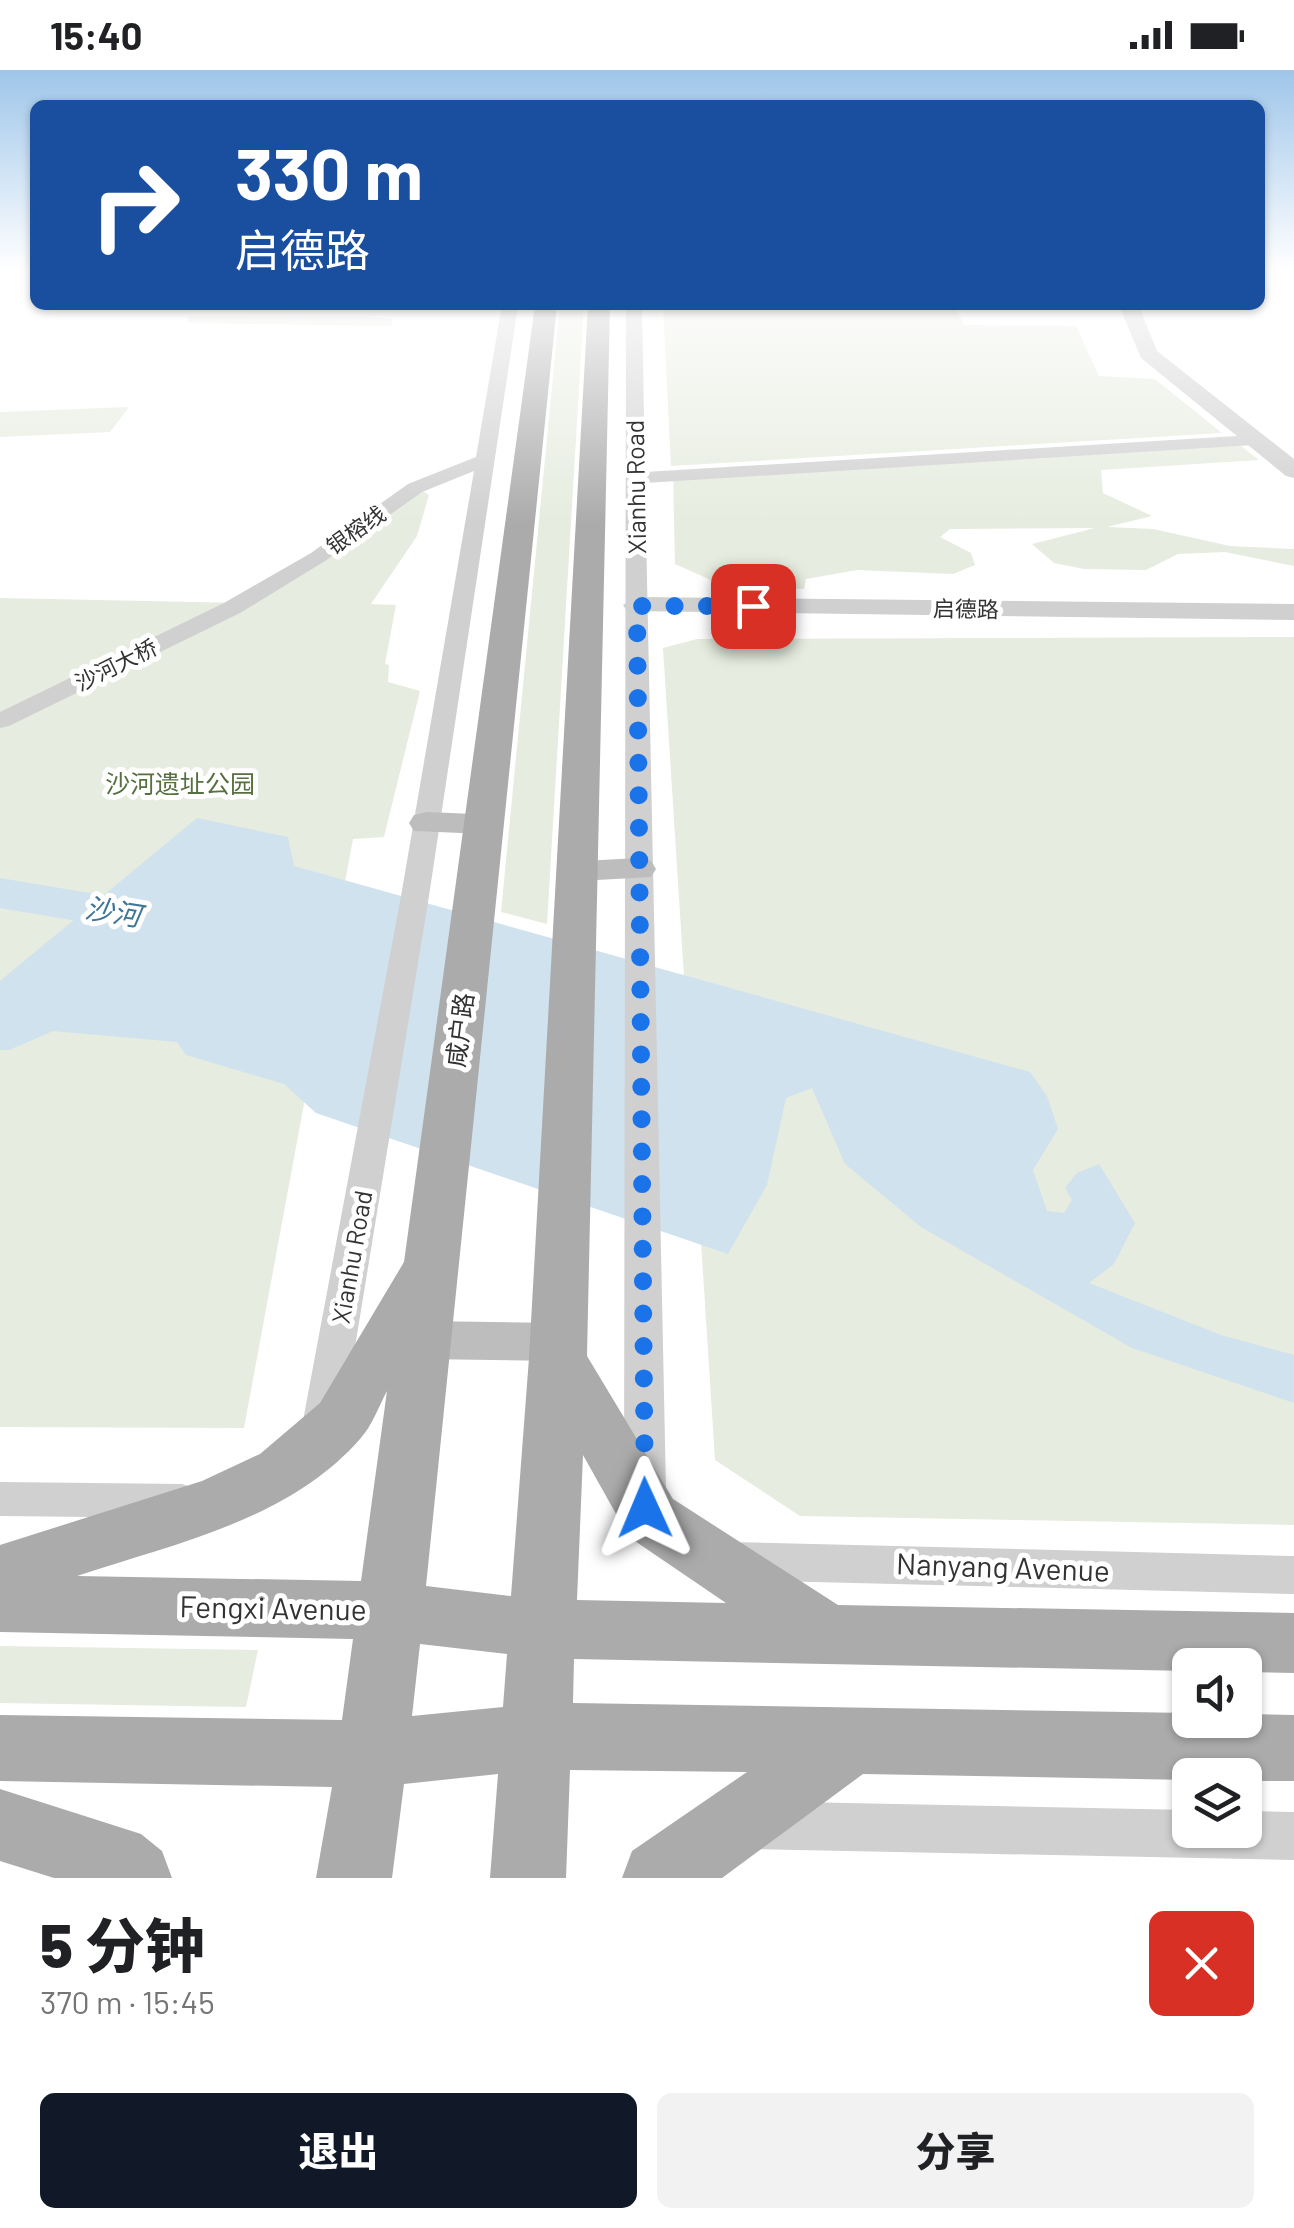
<!DOCTYPE html>
<html lang="zh">
<head>
<meta charset="utf-8">
<style>
	:root { --surface:#fff; --page:#f2f2f2; --text:#202124; --muted:#757577; --accent:#111827 }
	body { margin:0; font-family:Barlow,"Noto Sans SC",sans-serif; background:var(--page); color:var(--text); height:100vh; display:flex; flex-direction:column; font-size:38px; white-space:nowrap }
	* { box-sizing:border-box; margin:0 }
	p { font-size:32px; color:var(--muted) }
	.icon { flex:none; width:55px; height:55px; fill:none; stroke:currentColor; stroke-width:2; stroke-linecap:round; stroke-linejoin:round }
	.map { position:relative; height:1808px; overflow:hidden }
	.details { display:flex; flex-direction:column; background:var(--surface); flex:1 }
	.details>* { flex:none }
	.banner { position:absolute; left:30px; top:30px; width:1235px; height:210px; border-radius:15px; box-shadow:0 2px 8px #0004; background:#1a4fa0; color:#fff; overflow:hidden }
	.buttons { position:absolute; left:1172px; top:1578px; display:grid; gap:20px }
	.buttons a { display:grid; place-items:center; width:90px; height:90px; border-radius:15px; background:var(--surface); box-shadow:0 2px 8px #0004; font-size:50px }
	.pin { position:absolute; display:grid; place-items:center; width:85px; height:85px; color:#fff; margin:-42px; border-radius:20px; box-shadow:0 5px 15px #0006 }
	.me { position:absolute; width:110px; margin:-55px; rotate:359deg; stroke-linejoin:round; filter:drop-shadow(0 0 8px #0008) }
	.turn { display:flex; align-items:center; gap:35px; height:210px; padding:0 40px; font-size:45px }
	.turn .icon { width:130px; height:130px; stroke-width:2.5 }
	.turn b { display:block; font-size:70px; line-height:85px }
	.round { display:grid; place-items:center; flex:none; width:105px; height:105px; border-radius:15px; background:var(--page) }
	.head { display:flex; align-items:center; justify-content:space-between; height:170px; padding:0 40px }
	h1 { font-size:60px; font-weight:800; line-height:75px }
	.action { display:flex; gap:20px; margin-top:auto; padding:20px 40px }
	.action a { flex:1; height:115px; border-radius:15px; background:var(--accent); color:#fff; font-size:40px; font-weight:800; line-height:115px; text-align:center }
	.action a+a { background:var(--page); color:var(--text) }
	.status { display:flex; justify-content:space-between; align-items:center; height:70px; padding:0 50px; background:var(--surface); direction:ltr }
	.status svg { height:28px; fill:currentColor }
	.map>svg:first-child { display:block }
</style>
</head>
<body>
<div class="status"><b>15:40</b><svg viewBox="0 0 49 12"><path d="M0 12V9h3v3zM5 12V6h3v6zM10 12V3h3v9zM15 12V0h3v12zM26 1h20v11H26zM47 4h2v5h-2z"/></svg></div>
<div class="map">
<svg width="1294" height="1808" viewBox="0 0 1294 1808">
	<rect width="100%" height="100%" fill="#fff"/>
	<g fill="#e6ecdf">
		<path d="M560,235H584L547,854L501,842Z"/>
		<path d="M663,235H955L964,255L1076,256L1099,306L1155,309L1222,363L671,396Z"/>
		<path d="M188,246L370,247L392,249V256L188,253Z"/>
		<path d="M129,337L110,362L0,367V342Z"/>
		<path d="M1231,368L1259,390L1101,400L1103,423L1152,446L1107,457L1153,459L1230,476L1294,479V496L1225,482L1178,484L1146,500L1084,499L1054,493L1032,474L1095,458L950,459L940,467L971,483L975,495L953,504L857,500L806,509L804,519H731L675,494L673,402Z"/>
		<path d="M420,419L429,425L417,466L371,534L396,535L385,594L389,595L388,612L420,621L384,767L353,769L244,1358L0,1357V528L243,533Z"/>
		<path d="M1294,567V1455L800,1446L715,1390L663,578L697,569Z"/>
		<path d="M0,1576L258,1580L246,1637L0,1633Z"/>
	</g>
	<path fill="#cfe2ee" d="M197,748L288,767L294,796L1030,1002L1047,1026L1058,1059L1033,1100L1047,1141L1064,1143L1072,1130L1065,1118L1077,1103L1099,1094L1135,1153L1114,1194L1089,1213L1221,1265L1294,1285V1333L1132,1278L921,1157L845,1094L812,1018L786,1028L767,1115L728,1184L316,1043L284,1014L186,985L177,972L53,961L9,980H0V911Z"/>
	<g fill="none" stroke-linecap="round" stroke-linejoin="round">
		<path fill="#cfe2ee" fill-rule="evenodd" d="M0,808L161,835L179,839L186,850L179,861L161,865L0,838Z"/>
		<g fill="#d0d0d0" fill-rule="evenodd">
			<path d="M502,235H518L429,826L342,1356L336,1367L322,1372L308,1367L302,1356L401,826L474,401L422,422L325,491L240,543L9,656L0,658V642L224,533L311,483L408,414L476,387Z"/>
			<path d="M626,235H642L645,402L1253,365L1262,370L1253,375L645,413L666,1420L660,1432L645,1437L630,1432L624,1420Z"/>
			<path d="M0,1412L182,1414L197,1419L203,1431L197,1443L182,1448L0,1446Z"/>
			<path d="M732,1472L1294,1486V1524L732,1510L717,1504L711,1491L717,1478Z"/>
			<path d="M751,1731L1190,1740V1760H1245V1741L1294,1742V1790L751,1779L734,1772L727,1755L734,1738Z"/>
		</g>
		<g fill="#d0d0d0" fill-rule="evenodd">
			<path d="M1125,235H1145L1141,241L1157,281L1294,389V408L1286,406L1141,288L1121,240Z"/>
			<path d="M637,527L1294,534V550L627,541L623,535Z"/>
		</g>
		<g fill="#bdbdbd" fill-rule="evenodd">
			<path d="M427,742L498,745L503,753L498,761L485,764L414,761L409,753L414,745Z"/>
			<path d="M638,788L651,791L656,799L651,807L579,811L566,808L561,800L566,792Z"/>
			<path d="M422,1251L558,1253L576,1258L583,1272L576,1286L558,1291L422,1289L404,1284L397,1270L404,1256Z"/>
		</g>
		<g fill="#ababab" fill-rule="evenodd">
			<path d="M535,235H557L426,1516L511,1526L529,1288L588,235H610L587,1286L673,1429L838,1535L1294,1543V1603L1245,1602V1595H1190V1601L574,1589L573,1633L1190,1643V1650H1245V1644L1294,1645V1711H1245V1705H1190V1710L863,1704L722,1808H622L632,1781L747,1702L570,1700L566,1808H490L498,1704L404,1714L392,1808H316L332,1717L0,1711V1645L342,1650L353,1569L0,1562V1475L202,1411L260,1384L320,1333L404,1192ZM387,1321L361,1511L77,1506C176,1473 289,1450 360,1369C372,1356 379,1336 387,1321ZM583,1385L629,1467L726,1533L577,1530ZM420,1574L507,1584L503,1637L412,1646Z"/>
			<path d="M0,1719L141,1764L162,1781L172,1808H54L0,1791Z"/>
		</g>
	</g>
	<linearGradient id="sky" x2="0" y2="1"><stop stop-color="#9ec6ea"/><stop offset="0.44" stop-color="#fff"/><stop offset="1" stop-color="#fff" stop-opacity="0"/></linearGradient>
	<rect width="1294" height="454" fill="url(#sky)"/>
	<g fill="none" stroke-linecap="round" stroke-linejoin="round">
		<path stroke="#1a73e8" stroke-width="18" stroke-dasharray="0 32.4" d="M645,1438L637,536H753"/>
	</g>
	<g text-anchor="middle" stroke-width="10" stroke-linejoin="round" paint-order="stroke">
		<g font-size="22" fill="#333" stroke="#fff">
			<text transform="translate(356 460) rotate(-35)" y="8">银榕线</text>
			<text transform="translate(966 539) rotate(1)" y="8">启德路</text>
			<text transform="translate(116 595) rotate(-26)" y="8">沙河大桥</text>
		</g>
		<g font-size="25" fill="#333" stroke="#fff">
			<text transform="translate(636 417) rotate(-91)" y="9">Xianhu Road</text>
			<text transform="translate(460 960) rotate(-83)" y="9">咸户路</text>
			<text transform="translate(352 1187) rotate(-80)" y="9">Xianhu Road</text>
		</g>
		<g font-size="25" fill="#56703f" stroke="#fff">
			<text x="180" y="723">沙河遗址公园</text>
		</g>
		<g font-size="28" font-style="italic" fill="#3f7597" stroke="#fff">
			<text transform="translate(113 842) rotate(9)" y="10">沙河</text>
		</g>
		<g font-size="30" fill="#333" stroke="#fff">
			<text transform="translate(1003 1498) rotate(2)" y="10">Nanyang Avenue</text>
			<text transform="translate(273 1539) rotate(1)" y="10">Fengxi Avenue</text>
		</g>
	</g>
</svg>
<div class="buttons">
<a><svg class="icon" aria-label="sound" viewBox="0 0 24 24"><path d="M4 9h4l5-4v14l-5-4H4zM17 9q2 3 0 6"/></svg></a>
<a><svg class="icon" aria-label="layers" viewBox="0 0 24 24"><path d="M12 4l9 5-9 5-9-5zM3 14l9 5 9-5"/></svg></a>
</div>
<div class="pin" style="left:753px;top:536px;background:#d93025"><svg class="icon" aria-label="arrive" viewBox="0 0 24 24"><path d="M6 21V4h12l-3 4 3 4H6"/></svg></div>
<svg class="me" style="left:645px;top:1438px" viewBox="-20 -20 40 40"><path d="M0-17L14 15 0 8-14 15z" fill="#1a73e8" stroke="#fff" stroke-width="4"/></svg>
<div class="banner">
<div class="turn"><svg class="icon" aria-label="right" viewBox="0 0 24 24"><path d="M7 20v-9h11M14 6l5 5-5 5"/></svg><div><b>330 m</b>启德路</div></div>
</div>
</div>
<section class="details">
<div class="head"><div><h1>5 分钟</h1><p>370 m · 15:45</p></div><a class="round" style="background:#d93025;color:#fff"><svg class="icon" aria-label="close" viewBox="0 0 24 24"><path d="M6 6l12 12M18 6L6 18"/></svg></a></div>
<div class="action"><a>退出</a><a>分享</a></div>
</section>
</body>
</html>
